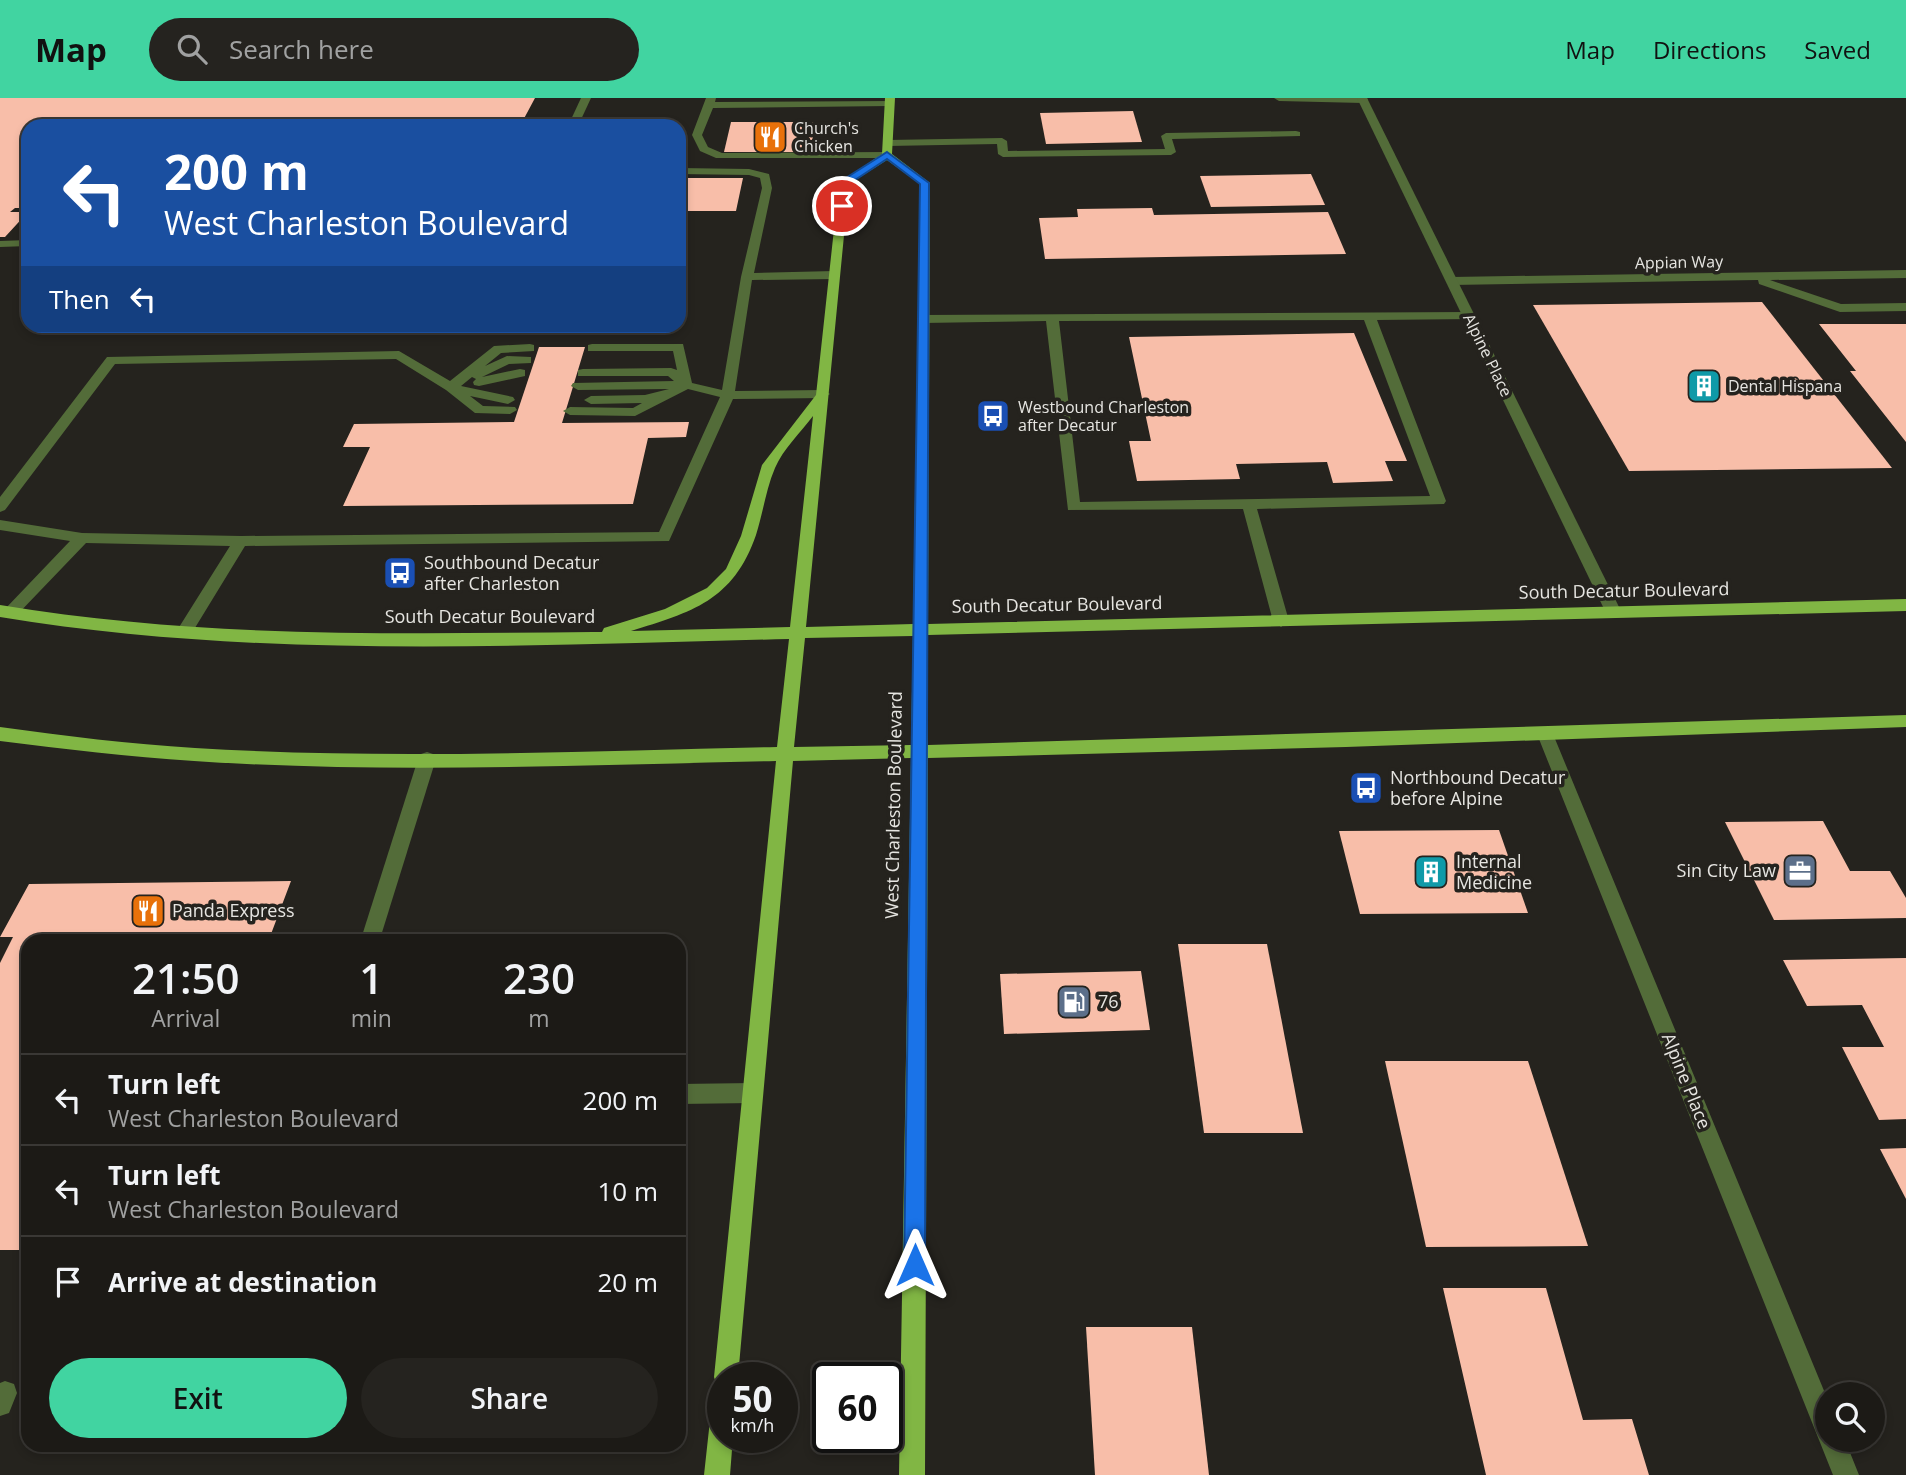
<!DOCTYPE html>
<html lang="en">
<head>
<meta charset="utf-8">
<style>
	:root { --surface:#1c1a16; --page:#25231f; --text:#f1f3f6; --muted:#a0a1a1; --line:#3a3835; --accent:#41d4a1 }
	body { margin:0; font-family:"Open Sans",sans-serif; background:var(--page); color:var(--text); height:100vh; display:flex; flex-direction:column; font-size:26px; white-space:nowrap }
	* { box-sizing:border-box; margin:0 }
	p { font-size:23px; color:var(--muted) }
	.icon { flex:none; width:38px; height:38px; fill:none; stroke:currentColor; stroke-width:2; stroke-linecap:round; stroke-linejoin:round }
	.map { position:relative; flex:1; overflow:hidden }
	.panel { position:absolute; left:21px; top:836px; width:665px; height:518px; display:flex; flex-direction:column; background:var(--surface); border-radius:21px; box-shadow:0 4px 10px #0003,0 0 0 2px var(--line) }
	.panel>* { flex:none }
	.top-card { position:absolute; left:21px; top:21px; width:665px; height:214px; border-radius:21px; box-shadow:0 4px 10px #0003,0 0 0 2px var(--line); background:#1a4fa0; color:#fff; overflow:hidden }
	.fabs { position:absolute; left:1815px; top:1284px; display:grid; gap:14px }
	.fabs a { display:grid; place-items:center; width:70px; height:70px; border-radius:50%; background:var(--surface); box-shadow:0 4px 10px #0003,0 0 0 2px var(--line); font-size:35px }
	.speed { position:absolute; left:707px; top:1264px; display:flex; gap:14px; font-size:35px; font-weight:700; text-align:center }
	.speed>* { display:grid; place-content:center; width:91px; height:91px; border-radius:50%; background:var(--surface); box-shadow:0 4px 10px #0003,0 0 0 2px var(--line); line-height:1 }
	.speed small { font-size:18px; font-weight:400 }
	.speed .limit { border:4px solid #111; border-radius:10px; background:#fff; color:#111 }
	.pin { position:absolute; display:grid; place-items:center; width:60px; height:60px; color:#fff; margin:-30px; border:4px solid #fff; border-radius:50%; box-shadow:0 2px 7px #0007 }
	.me { position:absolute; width:77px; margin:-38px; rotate:0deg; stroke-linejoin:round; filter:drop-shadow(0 0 5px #0008) }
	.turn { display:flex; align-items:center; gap:24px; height:147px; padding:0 28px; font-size:32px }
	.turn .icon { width:91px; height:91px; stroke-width:2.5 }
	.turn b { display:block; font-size:49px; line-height:60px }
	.then { display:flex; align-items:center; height:66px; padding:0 28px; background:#0003; gap:14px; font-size:26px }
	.eta { display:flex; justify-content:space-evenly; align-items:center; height:119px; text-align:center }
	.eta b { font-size:42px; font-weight:600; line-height:49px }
	.action { display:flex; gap:14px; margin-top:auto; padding:14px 28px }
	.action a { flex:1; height:80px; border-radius:42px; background:var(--accent); color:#111; font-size:28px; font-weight:600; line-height:80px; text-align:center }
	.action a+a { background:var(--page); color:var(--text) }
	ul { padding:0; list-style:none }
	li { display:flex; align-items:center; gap:21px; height:91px; padding:0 28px; border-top:2px solid var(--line) }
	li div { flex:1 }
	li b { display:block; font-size:26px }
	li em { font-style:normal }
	header { display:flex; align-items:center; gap:42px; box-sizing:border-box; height:98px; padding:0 35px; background:var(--accent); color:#111 }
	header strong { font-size:33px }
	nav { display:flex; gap:38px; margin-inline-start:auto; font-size:24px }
	.search { width:490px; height:63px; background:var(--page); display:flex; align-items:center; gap:18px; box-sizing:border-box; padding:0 24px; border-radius:38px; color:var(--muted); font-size:26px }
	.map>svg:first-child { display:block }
</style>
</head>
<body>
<header>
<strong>Map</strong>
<div class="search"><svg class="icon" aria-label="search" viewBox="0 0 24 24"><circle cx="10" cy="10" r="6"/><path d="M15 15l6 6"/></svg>Search here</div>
<nav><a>Map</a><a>Directions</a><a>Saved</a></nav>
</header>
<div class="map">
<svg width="1906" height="1377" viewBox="0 0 1906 1377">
	<rect width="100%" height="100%" fill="#25231e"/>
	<g fill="#f8bea9">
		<path d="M0,0H535L520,28H28V110H15L10,114H28L5,139H0Z"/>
		<path d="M1133,13L1142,44L1046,46L1040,15Z"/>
		<path d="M731,24H815L811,54H724Z"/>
		<path d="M1311,76L1325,107L1211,109L1200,78Z"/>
		<path d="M679,80H743L736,113H679Z"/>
		<path d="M1152,110L1154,117L1328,114L1346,156L1045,161L1039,120L1078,119L1077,111Z"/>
		<path d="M1762,204L1892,370L1629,373L1533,207Z"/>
		<path d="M1819,226H1906V344L1850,273H1856Z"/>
		<path d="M1354,235L1407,363H1385L1393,383L1333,385L1327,364L1236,366L1240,381L1137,383L1129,343H1151L1129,239Z"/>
		<path d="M539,249H585L562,325L689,324L686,339L648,340L633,406L343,408L370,349H343L354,326L514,324Z"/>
		<path d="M1823,723L1850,773H1890L1906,800V820L1774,822L1725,724Z"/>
		<path d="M1499,732L1528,815L1360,816L1339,733Z"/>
		<path d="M291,783L268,844H28V1152H0V865L13,839H0L29,786Z"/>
		<path d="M1178,846H1267L1303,1035H1204Z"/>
		<path d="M1906,860V1021L1879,1022L1842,949H1884L1862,907L1807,908L1783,862Z"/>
		<path d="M1141,873L1150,932L1004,936L1000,876Z"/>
		<path d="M1385,963H1528L1588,1148L1426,1149Z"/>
		<path d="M1906,1050V1101L1880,1051Z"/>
		<path d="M1443,1190H1546L1583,1322L1632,1321L1649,1377H1486Z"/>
		<path d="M1086,1229H1192L1209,1377H1095Z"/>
	</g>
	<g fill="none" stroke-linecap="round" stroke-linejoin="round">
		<g fill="#536c39" fill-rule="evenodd">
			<path d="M581,0H591L578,28H568Z"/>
			<path d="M706,0H716L715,4L893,3V7L890,8L713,10L702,37L708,49L722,55L887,54L892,57L887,60H716L700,53L692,37Z"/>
			<path d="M1274,0H1367L1368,2L1363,5L1279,3Z"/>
			<path d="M1296,33L1300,34V38L1172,41L1176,54L1171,57L1003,59L998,56L997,46L888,48L883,45L888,42L1002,40L1007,43L1008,53L1165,51L1161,38L1166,35Z"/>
			<path d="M679,70L749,71L769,76L772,90L754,175L834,173L840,177L834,181L752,182L735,293L823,292L830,296L823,300L733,301L669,443L245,448L190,538L184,540L176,534L230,448L86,445L15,519H5L2,515L5,511L70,443L0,432V422L82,435L241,438L659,434L720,299L688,291L635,318L570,317L563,313L570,309L633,310L642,305L591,306L584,302L591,298L645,297L669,291L578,292L571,288L573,285L674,283L668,278H578V272L583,271L671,270L677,272L673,253H588V247L592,246H683L692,285L722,292L741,179L762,90L760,80L749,77L679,76Z"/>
			<path d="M28,142V148L0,149V143Z"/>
			<path d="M1906,172V180L1770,182L1841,206L1906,205V213L1840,214L1759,186L1758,182L1452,187L1446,183L1452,179Z"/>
			<path d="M1469,214L1475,218L1473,221L1377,222L1446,403L1444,406L1257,411L1289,523L1281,529L1273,523L1243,411L1068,412L1046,223L923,225L917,221L923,217ZM1364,222L1430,398L1080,404L1059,223Z"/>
			<path d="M530,246L534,247V253L501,255L485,268L507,258L531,259V265L509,266L482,279L520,271L525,272V278L479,288L474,287L473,284L476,281L472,279L461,288L513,299L515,302L508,306L470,298L483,308L515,309L517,312L510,316L475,315L446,292L396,261L115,266L5,412L0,414V399L107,259L399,253L450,283L494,248Z"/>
			<path d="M427,654L433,656L436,661L379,844H360L418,661L421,656Z"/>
			<path d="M753,985L760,988L763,995L760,1002L753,1005L679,1006V986Z"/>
			<path d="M5,1283L14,1286L17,1295L9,1315L0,1318V1285Z"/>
		</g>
		<g fill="#536c39" fill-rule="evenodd">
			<path d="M1357,0H1367L1622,515L1619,519H1609L1606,515Z"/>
			<path d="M1545,629L1551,631L1553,636L1827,1300V1342H1845L1859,1377H1833L1537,636L1539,631Z"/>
		</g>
		<g fill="#81b644" fill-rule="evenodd">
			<path d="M885,0H895L892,56L930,85L928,526L1906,501V513L928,537V647L1906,617V629L1346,649L928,660L925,1377H899L911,660L793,663L738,1279H723V1290L717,1288L714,1279L776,663C582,667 388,676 194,663C129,659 65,651 0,643V629C65,638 130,646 195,650C389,662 583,653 777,649L789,541C526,547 260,562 0,519V507C199,540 392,536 593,534H602L604,530L665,511L707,490L726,471L741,438L762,367L816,297L839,85L882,56ZM887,62L920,86L913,526L806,529L849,86ZM813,318L790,529L631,533C692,514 733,503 756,437C763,415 766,391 775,370C783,351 801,334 813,318ZM913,538L911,647L794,649L805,540Z"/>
			<path d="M723,1301V1339H733L730,1377H704L711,1313L714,1304Z"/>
		</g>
	</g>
	<path fill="#1a73e8" stroke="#114b97" stroke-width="2" d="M887,54L929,85L925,1167L922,1174L915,1177L907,1174L904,1167L920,86L887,61L849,86L847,108L842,111L837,108L841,83Z"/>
	<defs>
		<symbol id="restaurant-square" viewBox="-11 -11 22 22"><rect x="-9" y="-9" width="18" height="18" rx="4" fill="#e8710a" stroke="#25231e"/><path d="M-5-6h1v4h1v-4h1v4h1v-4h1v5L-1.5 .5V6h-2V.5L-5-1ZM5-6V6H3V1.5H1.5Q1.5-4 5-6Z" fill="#fff"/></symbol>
		<symbol id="building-square" viewBox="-11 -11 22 22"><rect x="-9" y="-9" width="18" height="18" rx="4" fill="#0f9aa8" stroke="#25231e"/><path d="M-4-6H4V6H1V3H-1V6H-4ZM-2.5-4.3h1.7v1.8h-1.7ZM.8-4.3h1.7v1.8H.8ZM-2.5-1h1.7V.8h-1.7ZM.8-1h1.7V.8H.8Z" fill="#fff"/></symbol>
		<symbol id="bus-square" viewBox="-11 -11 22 22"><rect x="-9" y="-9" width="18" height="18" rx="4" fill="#1a4fb4" stroke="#25231e"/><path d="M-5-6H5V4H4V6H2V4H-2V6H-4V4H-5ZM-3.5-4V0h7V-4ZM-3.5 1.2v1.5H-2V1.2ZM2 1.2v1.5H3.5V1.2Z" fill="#fff"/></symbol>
		<symbol id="office-square" viewBox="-11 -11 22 22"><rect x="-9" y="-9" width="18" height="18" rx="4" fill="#5c6f8a" stroke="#25231e"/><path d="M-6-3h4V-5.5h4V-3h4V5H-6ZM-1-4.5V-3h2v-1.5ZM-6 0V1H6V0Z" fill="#fff"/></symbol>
		<symbol id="fuel-square" viewBox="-11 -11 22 22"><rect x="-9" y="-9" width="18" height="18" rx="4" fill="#5c6f8a" stroke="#25231e"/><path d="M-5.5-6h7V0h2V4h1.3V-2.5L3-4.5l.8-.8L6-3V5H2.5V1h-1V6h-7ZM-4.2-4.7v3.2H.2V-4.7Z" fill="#fff"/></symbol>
	</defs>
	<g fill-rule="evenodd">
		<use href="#restaurant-square" x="751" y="20" width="38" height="38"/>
		<use href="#building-square" x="1685" y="269" width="38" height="38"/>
		<use href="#bus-square" x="974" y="299" width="38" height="38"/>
		<use href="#bus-square" x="381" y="456" width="38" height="38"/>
		<use href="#bus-square" x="1347" y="671" width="38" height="38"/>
		<use href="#office-square" x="1781" y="754" width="38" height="38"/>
		<use href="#building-square" x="1412" y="755" width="38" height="38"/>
		<use href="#restaurant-square" x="129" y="794" width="38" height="38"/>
		<use href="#fuel-square" x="1055" y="885" width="38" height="38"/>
	</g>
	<g text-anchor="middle" stroke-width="7" stroke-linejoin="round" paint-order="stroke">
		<g font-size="16" fill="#e6e5e1" stroke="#25231e" text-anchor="start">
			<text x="794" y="36">Church's<tspan x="794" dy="18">Chicken</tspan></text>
			<text x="1728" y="294">Dental Hispana</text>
			<text x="1018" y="315">Westbound Charleston<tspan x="1018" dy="18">after Decatur</tspan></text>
		</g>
		<g font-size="16" fill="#e6e5e1" stroke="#25231e">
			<text transform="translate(1679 164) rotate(-1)" y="6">Appian Way</text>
			<text transform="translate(1488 257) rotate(64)" y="6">Alpine Place</text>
		</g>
		<g font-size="18" fill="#e6e5e1" stroke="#25231e" text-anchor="start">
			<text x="424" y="471">Southbound Decatur<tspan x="424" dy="21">after Charleston</tspan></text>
			<text x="1390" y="686">Northbound Decatur<tspan x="1390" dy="21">before Alpine</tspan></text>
			<text x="1456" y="770">Internal<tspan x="1456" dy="21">Medicine</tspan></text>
			<text x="1776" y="779" text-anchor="end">Sin City Law</text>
			<text x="172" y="819">Panda Express</text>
			<text x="1098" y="910">76</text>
		</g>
		<g font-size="18" fill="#e6e5e1" stroke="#25231e">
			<text transform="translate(1624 493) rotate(-1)" y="6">South Decatur Boulevard</text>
			<text transform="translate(1057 507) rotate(-1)" y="6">South Decatur Boulevard</text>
			<text x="490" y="525">South Decatur Boulevard</text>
			<text transform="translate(894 707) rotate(-89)" y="6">West Charleston Boulevard</text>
			<text transform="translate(1686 983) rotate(68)" y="6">Alpine Place</text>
		</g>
	</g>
</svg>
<div class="fabs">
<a><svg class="icon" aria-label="search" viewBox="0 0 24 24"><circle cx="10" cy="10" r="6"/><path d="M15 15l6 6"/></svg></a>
</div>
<div class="speed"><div>50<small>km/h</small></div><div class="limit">60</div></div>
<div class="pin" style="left:842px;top:108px;background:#d93025"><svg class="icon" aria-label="arrive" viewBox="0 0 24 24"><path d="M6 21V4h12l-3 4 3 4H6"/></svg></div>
<svg class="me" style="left:915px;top:1167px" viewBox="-20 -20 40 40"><path d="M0-17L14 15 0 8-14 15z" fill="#1a73e8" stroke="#fff" stroke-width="4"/></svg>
<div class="top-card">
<div class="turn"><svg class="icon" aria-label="left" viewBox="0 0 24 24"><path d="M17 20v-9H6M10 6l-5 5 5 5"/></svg><div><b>200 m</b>West Charleston Boulevard</div></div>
<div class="then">Then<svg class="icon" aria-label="left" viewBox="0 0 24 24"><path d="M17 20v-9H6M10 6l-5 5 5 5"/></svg></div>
</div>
<section class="panel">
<div class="eta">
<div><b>21:50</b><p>Arrival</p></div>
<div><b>1</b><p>min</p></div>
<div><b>230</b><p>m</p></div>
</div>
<ul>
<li><svg class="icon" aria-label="left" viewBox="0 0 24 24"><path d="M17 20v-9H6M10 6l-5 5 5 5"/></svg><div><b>Turn left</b><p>West Charleston Boulevard</p></div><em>200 m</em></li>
<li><svg class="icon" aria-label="left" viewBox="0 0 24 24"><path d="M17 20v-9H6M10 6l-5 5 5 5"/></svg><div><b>Turn left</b><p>West Charleston Boulevard</p></div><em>10 m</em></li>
<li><svg class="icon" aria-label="arrive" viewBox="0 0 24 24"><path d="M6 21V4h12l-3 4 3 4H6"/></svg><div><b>Arrive at destination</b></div><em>20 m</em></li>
</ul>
<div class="action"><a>Exit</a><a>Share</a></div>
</section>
</div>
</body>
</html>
